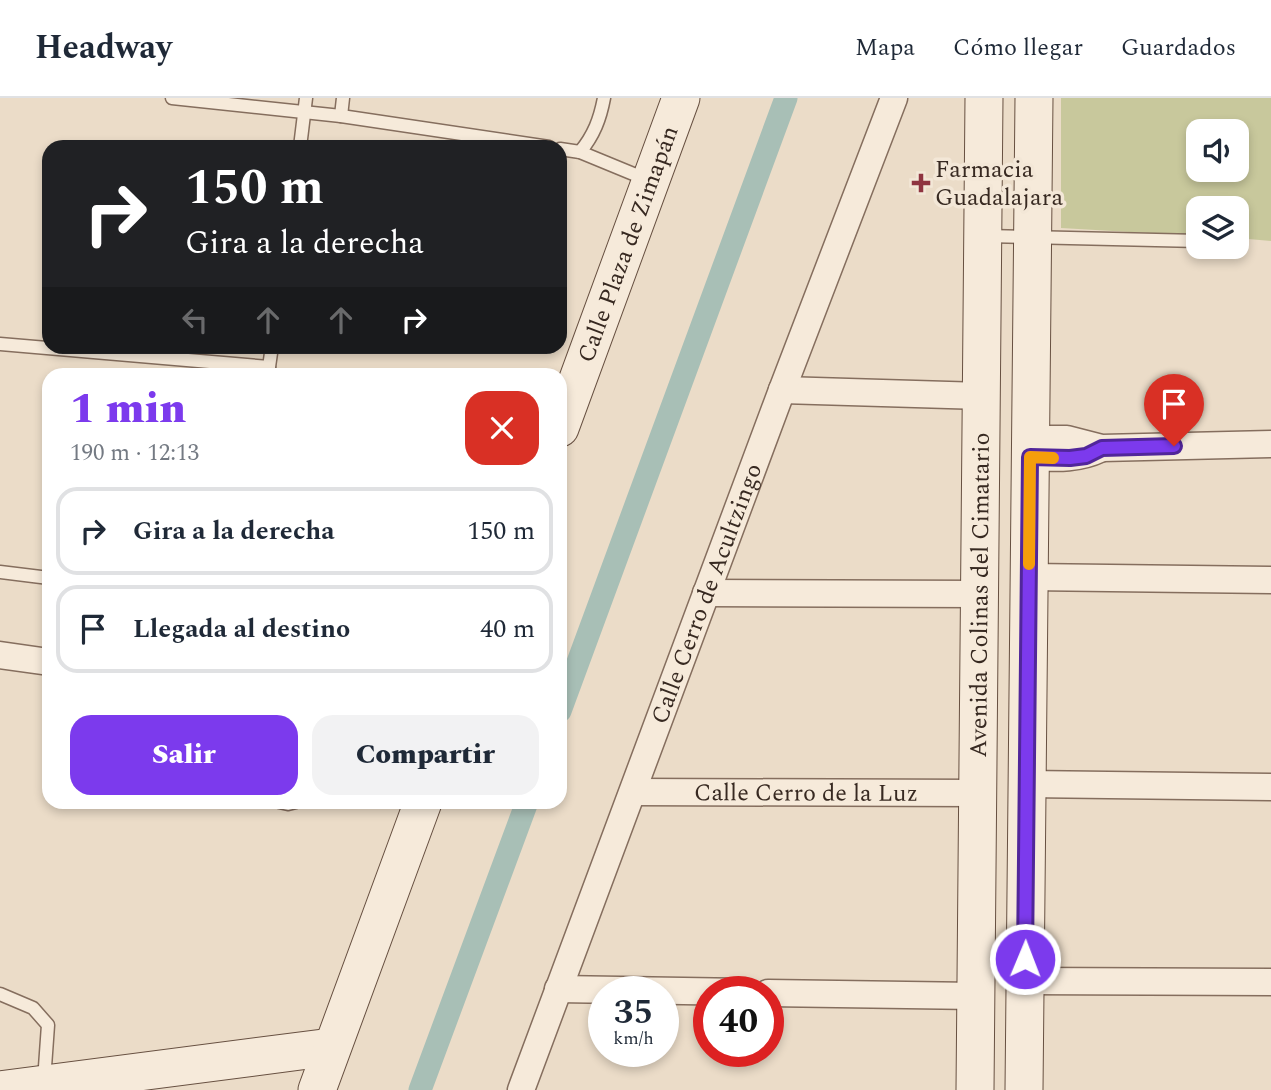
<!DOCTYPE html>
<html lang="es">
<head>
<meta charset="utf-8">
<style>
	:root { --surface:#fff; --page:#f2f2f3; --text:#1f2937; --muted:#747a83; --line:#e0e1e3; --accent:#7c3aed }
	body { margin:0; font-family:Spectral,serif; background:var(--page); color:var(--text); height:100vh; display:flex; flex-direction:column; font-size:26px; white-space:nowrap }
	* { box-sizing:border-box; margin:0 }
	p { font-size:23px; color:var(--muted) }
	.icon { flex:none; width:38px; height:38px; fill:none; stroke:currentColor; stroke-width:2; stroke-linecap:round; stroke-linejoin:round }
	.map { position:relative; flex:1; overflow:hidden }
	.side { position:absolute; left:42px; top:270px; width:525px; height:441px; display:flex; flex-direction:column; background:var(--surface); border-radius:21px; box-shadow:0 4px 10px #0003 }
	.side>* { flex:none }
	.top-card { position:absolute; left:42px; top:42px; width:525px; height:214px; border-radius:21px; box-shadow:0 4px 10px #0003; background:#202124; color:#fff; overflow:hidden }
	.fabs { position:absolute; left:1186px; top:21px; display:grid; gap:14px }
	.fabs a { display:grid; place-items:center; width:63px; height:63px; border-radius:14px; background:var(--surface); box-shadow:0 4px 10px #0003; font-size:35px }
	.speed { position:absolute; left:588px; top:878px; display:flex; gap:14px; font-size:35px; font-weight:700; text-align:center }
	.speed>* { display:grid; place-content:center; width:91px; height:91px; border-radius:50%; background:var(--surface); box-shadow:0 4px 10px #0003; line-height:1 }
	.speed small { font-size:18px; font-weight:400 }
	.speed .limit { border:10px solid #d22; background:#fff; color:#111 }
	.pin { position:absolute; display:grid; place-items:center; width:60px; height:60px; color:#fff; margin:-72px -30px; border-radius:50% 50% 50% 0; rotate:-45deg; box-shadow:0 0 7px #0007 }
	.pin .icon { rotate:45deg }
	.me { position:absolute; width:77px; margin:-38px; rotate:1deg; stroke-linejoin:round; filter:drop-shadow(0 0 5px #0008) }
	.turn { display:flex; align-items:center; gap:24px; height:147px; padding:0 28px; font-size:32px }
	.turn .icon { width:91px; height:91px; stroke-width:2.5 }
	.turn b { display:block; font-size:49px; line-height:60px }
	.lanes { display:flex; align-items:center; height:66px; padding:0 28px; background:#0003; justify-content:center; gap:35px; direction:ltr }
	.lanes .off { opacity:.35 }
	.round { display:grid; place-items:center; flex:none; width:74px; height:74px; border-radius:21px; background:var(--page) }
	.summary { display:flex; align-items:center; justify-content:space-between; height:119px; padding:0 28px }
	h1 { font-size:42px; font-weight:800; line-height:52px; color:var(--accent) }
	.button { display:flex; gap:14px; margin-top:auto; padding:14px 28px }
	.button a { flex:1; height:80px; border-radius:21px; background:var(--accent); color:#fff; font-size:28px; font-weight:800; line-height:80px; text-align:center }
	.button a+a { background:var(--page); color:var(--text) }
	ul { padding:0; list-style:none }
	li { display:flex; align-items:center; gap:21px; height:88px; margin:0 14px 10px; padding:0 14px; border:4px solid var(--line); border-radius:21px }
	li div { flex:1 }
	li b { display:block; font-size:26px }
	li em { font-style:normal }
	header { display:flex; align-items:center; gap:42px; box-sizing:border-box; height:98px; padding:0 35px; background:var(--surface); border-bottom:2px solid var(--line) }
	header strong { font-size:33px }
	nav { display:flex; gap:38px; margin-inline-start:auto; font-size:24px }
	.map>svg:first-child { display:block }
</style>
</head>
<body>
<header>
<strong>Headway</strong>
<nav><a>Mapa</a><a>Cómo llegar</a><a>Guardados</a></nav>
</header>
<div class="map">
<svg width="1271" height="992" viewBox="0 0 1271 992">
	<rect width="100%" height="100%" fill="#ebdcc8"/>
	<path fill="#c8c89c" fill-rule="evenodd" d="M1061,0H1271V143L1237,140V110H1199V138L1061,130ZM1199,33H1237V72H1199Z"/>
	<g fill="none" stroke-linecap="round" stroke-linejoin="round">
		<g stroke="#a8bfb6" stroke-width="23">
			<path d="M560,613L786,0"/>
			<path d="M420,992L527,704"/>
		</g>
		<defs>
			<g id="lane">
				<path d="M172,0L341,18L549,49"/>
				<path d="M341,18L343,0"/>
				<path d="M300,49L306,0"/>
				<path d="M560,51L580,54L648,82"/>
				<path d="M580,54C594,37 600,21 604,0"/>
				<path d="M987,138L1199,143"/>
				<path d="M0,246L269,269"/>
				<path d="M268,276L272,248"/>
				<path d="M0,474L49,480"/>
				<path d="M279,704L288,706L296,704"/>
				<path d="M0,896L33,910L48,927L44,983"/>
			</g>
			<g id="street">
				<path d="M782,292L982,298"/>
				<path d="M1030,341H1067L1102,350L1271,346"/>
				<path d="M1030,359C1055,360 1077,362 1100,351"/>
				<path d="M1029,479L1271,482"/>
				<path d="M706,495L980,496"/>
				<path d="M0,557L49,564"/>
				<path d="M1027,686L1271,689"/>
				<path id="s1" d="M633,694L978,695"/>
				<path d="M1025,883L1271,884"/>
				<path d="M558,891L746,894"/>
				<path d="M768,895L976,898"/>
				<path id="s2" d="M521,992L782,292L894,0"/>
			</g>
			<g id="secondary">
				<path id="s3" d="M560,330L681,0"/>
				<path d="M0,992L331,949"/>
				<path d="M317,992L423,704"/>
				<path id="s4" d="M975,992L984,0"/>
				<path d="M1024,992L1034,0"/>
			</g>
		</defs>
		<use href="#lane" stroke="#856e5e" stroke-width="15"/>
		<use href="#street" stroke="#856e5e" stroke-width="29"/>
		<use href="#secondary" stroke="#675041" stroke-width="39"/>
		<use href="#lane" stroke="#f6eada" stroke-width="12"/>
		<use href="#street" stroke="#f6eada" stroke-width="26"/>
		<use href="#secondary" stroke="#f6eada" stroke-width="37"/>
	</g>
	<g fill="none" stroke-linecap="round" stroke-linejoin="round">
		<defs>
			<path id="route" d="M1025,861L1030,359L1070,360L1086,358L1102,350L1174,348"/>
		</defs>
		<use href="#route" stroke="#51269a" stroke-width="18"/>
		<use href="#route" stroke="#7c3aed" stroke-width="12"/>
		<path stroke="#f59e0b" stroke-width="12" d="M1029,466L1030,359L1053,360"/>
	</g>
	<path fill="#8f3440" stroke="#f3e7d7" stroke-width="2.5" d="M917.5 74.5h7v7h7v7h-7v7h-7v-7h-7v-7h7z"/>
	<g text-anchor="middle" stroke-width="7" stroke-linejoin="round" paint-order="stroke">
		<g font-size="24" fill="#372921" stroke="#f3e7d7" text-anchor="start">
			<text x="935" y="79">Farmacia<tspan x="935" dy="28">Guadalajara</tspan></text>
		</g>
		<g font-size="24" fill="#372921" stroke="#f3e7d7">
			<text dy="8" stroke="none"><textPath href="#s3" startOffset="196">Calle Plaza de Zimapán</textPath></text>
			<text dy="8" stroke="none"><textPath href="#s2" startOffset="530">Calle Cerro de Acultzingo</textPath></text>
			<text dy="8" stroke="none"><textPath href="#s4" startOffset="495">Avenida Colinas del Cimatario</textPath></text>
			<text dy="8" stroke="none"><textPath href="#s1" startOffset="173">Calle Cerro de la Luz</textPath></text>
		</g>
	</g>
</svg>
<div class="fabs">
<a><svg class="icon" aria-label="sound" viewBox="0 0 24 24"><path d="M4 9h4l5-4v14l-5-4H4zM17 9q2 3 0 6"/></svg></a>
<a><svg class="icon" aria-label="layers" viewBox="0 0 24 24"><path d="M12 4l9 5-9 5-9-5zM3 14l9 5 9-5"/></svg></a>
</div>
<div class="speed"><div>35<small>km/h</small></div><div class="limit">40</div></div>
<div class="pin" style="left:1174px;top:348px;background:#d93025"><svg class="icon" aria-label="arrive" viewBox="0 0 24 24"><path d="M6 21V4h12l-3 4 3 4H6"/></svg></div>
<svg class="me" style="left:1025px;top:861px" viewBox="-20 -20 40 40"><circle r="17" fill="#7c3aed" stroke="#fff" stroke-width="3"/><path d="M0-11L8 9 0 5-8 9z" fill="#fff"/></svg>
<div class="top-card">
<div class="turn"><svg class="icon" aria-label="right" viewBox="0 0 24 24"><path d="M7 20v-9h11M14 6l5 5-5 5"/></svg><div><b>150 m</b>Gira a la derecha</div></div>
<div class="lanes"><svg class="icon off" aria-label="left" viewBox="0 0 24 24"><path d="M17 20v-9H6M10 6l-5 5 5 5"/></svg><svg class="icon off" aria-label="ahead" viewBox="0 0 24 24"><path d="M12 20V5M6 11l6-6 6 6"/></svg><svg class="icon off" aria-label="ahead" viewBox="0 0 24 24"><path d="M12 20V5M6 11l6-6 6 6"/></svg><svg class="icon" aria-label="right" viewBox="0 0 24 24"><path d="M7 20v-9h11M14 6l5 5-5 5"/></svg></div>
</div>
<section class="side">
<div class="summary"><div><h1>1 min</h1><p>190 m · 12:13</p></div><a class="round" style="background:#d93025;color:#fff"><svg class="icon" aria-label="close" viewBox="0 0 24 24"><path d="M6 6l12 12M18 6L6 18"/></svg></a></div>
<ul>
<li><svg class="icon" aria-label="right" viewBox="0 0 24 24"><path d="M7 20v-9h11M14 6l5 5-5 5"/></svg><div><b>Gira a la derecha</b></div><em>150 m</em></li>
<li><svg class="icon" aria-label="arrive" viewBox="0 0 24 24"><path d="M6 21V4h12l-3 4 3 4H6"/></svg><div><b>Llegada al destino</b></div><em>40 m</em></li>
</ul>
<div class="button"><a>Salir</a><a>Compartir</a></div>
</section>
</div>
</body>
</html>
